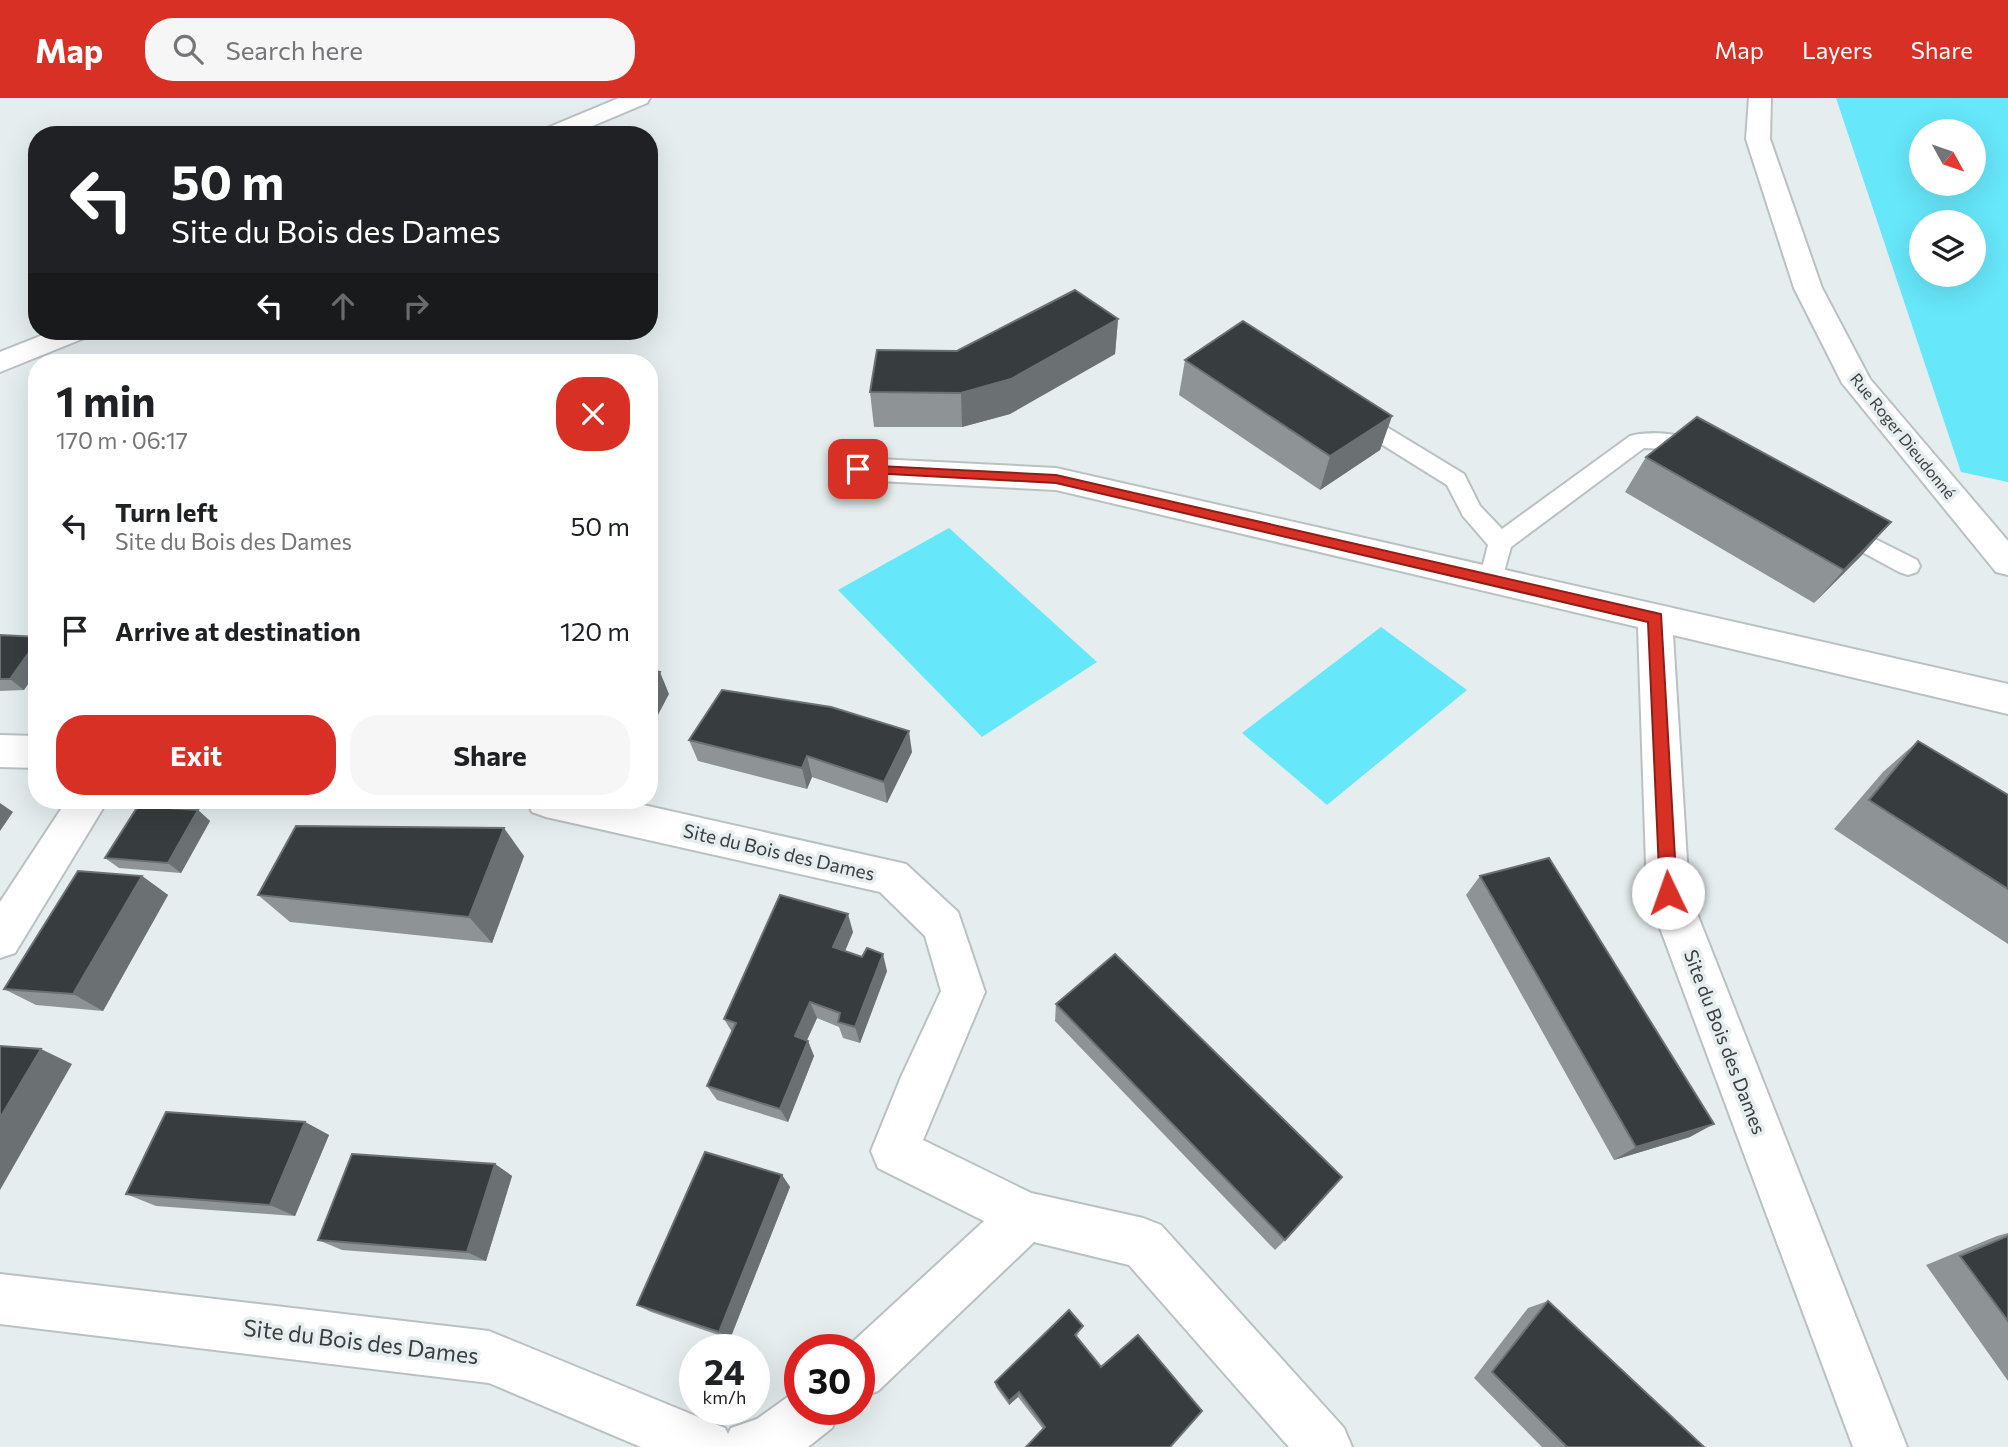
<!DOCTYPE html>
<html lang="en">
<head>
<meta charset="utf-8">
<style>
	:root { --surface:#fff; --page:#f6f6f6; --text:#202124; --muted:#757577; --accent:#d93025 }
	body { margin:0; font-family:Commissioner,sans-serif; background:var(--page); color:var(--text); height:100vh; display:flex; flex-direction:column; font-size:26px; white-space:nowrap }
	* { box-sizing:border-box; margin:0 }
	p { font-size:23px; color:var(--muted) }
	.icon { flex:none; width:38px; height:38px; fill:none; stroke:currentColor; stroke-width:2; stroke-linecap:round; stroke-linejoin:round }
	.map { position:relative; flex:1; overflow:hidden }
	.drawer { position:absolute; left:28px; top:256px; width:630px; height:455px; display:flex; flex-direction:column; background:var(--surface); border-radius:28px; box-shadow:0 7px 28px #0002 }
	.drawer>* { flex:none }
	.top-card { position:absolute; left:28px; top:28px; width:630px; height:214px; border-radius:28px; box-shadow:0 7px 28px #0002; background:#202124; color:#fff; overflow:hidden }
	.needle { width:46px; rotate:130deg }
	.controls { position:absolute; left:1909px; top:21px; display:grid; gap:14px }
	.controls a { display:grid; place-items:center; width:77px; height:77px; border-radius:50%; background:var(--surface); box-shadow:0 7px 28px #0002; font-size:35px }
	.speed { position:absolute; left:679px; top:1236px; display:flex; gap:14px; font-size:35px; font-weight:700; text-align:center }
	.speed>* { display:grid; place-content:center; width:91px; height:91px; border-radius:50%; background:var(--surface); box-shadow:0 7px 28px #0002; line-height:1 }
	.speed small { font-size:18px; font-weight:400 }
	.speed .limit { border:10px solid #d22; background:#fff; color:#111 }
	.pin { position:absolute; display:grid; place-items:center; width:60px; height:60px; color:#fff; margin:-30px; border-radius:14px; box-shadow:0 4px 10px #0006 }
	.me { position:absolute; width:77px; margin:-38px; rotate:357deg; stroke-linejoin:round; filter:drop-shadow(0 0 5px #0008) }
	.turn { display:flex; align-items:center; gap:24px; height:147px; padding:0 28px; font-size:32px }
	.turn .icon { width:91px; height:91px; stroke-width:2.5 }
	.turn b { display:block; font-size:49px; line-height:60px }
	.lanes { display:flex; align-items:center; height:66px; padding:0 28px; background:#0003; justify-content:center; gap:35px; direction:ltr }
	.lanes .off { opacity:.35 }
	.round { display:grid; place-items:center; flex:none; width:74px; height:74px; border-radius:28px; background:var(--page) }
	.overview { display:flex; align-items:center; justify-content:space-between; height:119px; padding:0 28px }
	h1 { font-size:42px; font-weight:700; line-height:52px }
	.primary-button { display:flex; gap:14px; margin-top:auto; padding:14px 28px }
	.primary-button a { flex:1; height:80px; border-radius:28px; background:var(--accent); color:#fff; font-size:28px; font-weight:700; line-height:80px; text-align:center }
	.primary-button a+a { background:var(--page); color:var(--text) }
	ul { padding:0; list-style:none }
	li { display:flex; align-items:center; gap:21px; height:105px; padding:0 28px }
	li div { flex:1 }
	li b { display:block; font-size:26px }
	li em { font-style:normal }
	header { display:flex; align-items:center; gap:42px; box-sizing:border-box; height:98px; padding:0 35px; background:var(--accent); color:#fff }
	header strong { font-size:33px }
	nav { display:flex; gap:38px; margin-inline-start:auto; font-size:24px }
	.search { width:490px; height:63px; background:var(--page); display:flex; align-items:center; gap:18px; box-sizing:border-box; padding:0 24px; border-radius:28px; color:var(--muted); font-size:26px }
	.map>svg:first-child { display:block }
</style>
</head>
<body>
<header>
<strong>Map</strong>
<div class="search"><svg class="icon" aria-label="search" viewBox="0 0 24 24"><circle cx="10" cy="10" r="6"/><path d="M15 15l6 6"/></svg>Search here</div>
<nav><a>Map</a><a>Layers</a><a>Share</a></nav>
</header>
<div class="map">
<svg width="2008" height="1349" viewBox="0 0 2008 1349">
	<rect width="100%" height="100%" fill="#e5edee"/>
	<g fill="#67e7fa" fill-rule="evenodd">
		<path d="M1836,0H2008V384L1961,374ZM1922,33H1974V86H1922ZM1922,124H1974V177H1922Z"/>
		<path d="M949,430L1097,564L982,639L838,492Z"/>
		<path d="M1381,529L1467,592L1327,707L1242,635Z"/>
	</g>
	<g fill="none" stroke-linecap="round" stroke-linejoin="round">
		<defs>
			<g id="service">
				<path d="M1354,312L1362,314L1464,376L1480,408L1502,431L1630,338C1652,332 1700,335 1713,356L1710,361L1702,364L1671,351L1644,350L1511,449L1500,488L1491,491L1482,488L1479,482L1488,447L1463,418L1447,387L1346,324L1343,319L1346,314Z"/>
				<path d="M1839,423L1917,462L1920,468L1917,474L1908,477L1899,474L1831,437L1827,431L1831,425Z"/>
			</g>
			<g id="minor">
				<path d="M619,0H650L647,5L571,37H538L542,32Z"/>
				<path d="M1749,0H1771L1770,41L1822,190L1870,281L2008,443V477L1996,474L1842,285L1794,190L1746,41Z"/>
				<path d="M53,233H91L87,239L0,274V254Z"/>
				<path d="M858,360L1056,370L2008,586V616L1673,537L1689,795L1907,1349H1853L1647,795L1638,529L1056,392L858,382L847,378L842,371L847,364Z"/>
				<path d="M0,637L37,638V670L0,669Z"/>
				<path d="M67,702H108L15,855L0,860V804Z"/>
				<path d="M526,702H621L906,766L958,814L985,894L923,1042L1031,1095L1143,1120L1161,1127L1344,1330L1352,1349H1289L1129,1167L1034,1144L878,1293L859,1300V1251H845L984,1123L878,1070L871,1053L901,979L941,893L925,838L880,794L546,719L532,714Z"/>
				<path d="M0,1176L489,1233L725,1330L728,1336L731,1330L757,1321L800,1290V1311H840L832,1330L808,1349H641L489,1285L0,1226Z"/>
			</g>
		</defs>
		<use href="#service" stroke="#bac1c3" stroke-width="4"/>
		<use href="#minor" stroke="#bac1c3" stroke-width="4"/>
		<use href="#service" fill="#fff" fill-rule="evenodd"/>
		<use href="#minor" fill="#fff" fill-rule="evenodd"/>
	</g>
	<g fill="#8e9496">
		<path d="M1118,221L1115,256L1010,316L962,329H874L870,294L957,253Z"/>
		<path d="M1185,262L1392,318L1380,352L1320,392L1179,297Z"/>
		<path d="M1646,359L1891,424L1861,458L1814,505L1625,394Z"/>
		<path d="M0,537L37,539V573L24,592L0,593Z"/>
		<path d="M689,642L912,654L887,705L812,679L807,691L698,663Z"/>
		<path d="M1918,643L2008,697V846L1834,731L1883,674Z"/>
		<path d="M198,712L210,723L181,775L119,770L105,760Z"/>
		<path d="M524,758L492,845L290,824L258,797Z"/>
		<path d="M142,778L168,797L103,913L36,907L4,891Z"/>
		<path d="M1480,778L1690,1039L1614,1062L1466,797Z"/>
		<path d="M853,834L845,853L887,873L860,945L843,940L839,929L817,920L807,942L808,943L814,958L788,1024L717,1002L707,988L732,934L724,921Z"/>
		<path d="M1056,906L1285,1142L1275,1152L1055,923Z"/>
		<path d="M305,1024L329,1037L295,1118L156,1108L126,1096Z"/>
		<path d="M495,1066L512,1078L486,1163L342,1152L318,1142Z"/>
		<path d="M782,1077L790,1089L730,1241L651,1214L637,1207Z"/>
		<path d="M2008,1135V1283L1926,1167L1997,1138Z"/>
		<path d="M1548,1203L1704,1349H1542L1474,1280L1528,1210Z"/>
		<path d="M1080,1235L1076,1239L1101,1269L1043,1331L1018,1299L1009,1307L996,1289L995,1284Z"/>
	</g>
	<g fill="#6b7173">
		<path d="M1118,221L1115,256L1010,316L962,329L961,295Z"/>
		<path d="M1392,318L1380,352L1320,392L1330,358Z"/>
		<path d="M1891,424L1861,458L1814,505L1844,472Z"/>
		<path d="M37,543V573L24,592L10,581Z"/>
		<path d="M660,574L669,596L649,634V594Z"/>
		<path d="M909,633L912,654L887,705L884,684Z"/>
		<path d="M807,658L812,679L807,691L802,670Z"/>
		<path d="M0,705L13,714L0,733Z"/>
		<path d="M198,712L210,723L181,775L168,765Z"/>
		<path d="M504,730L524,758L492,845L469,819Z"/>
		<path d="M142,778L168,797L103,913L73,896Z"/>
		<path d="M848,816L853,834L839,867L833,849Z"/>
		<path d="M883,856L887,873L860,945L855,929Z"/>
		<path d="M810,904L817,920L802,953L795,938Z"/>
		<path d="M808,943L814,958L788,1024L780,1011Z"/>
		<path d="M41,951L72,966L0,1092V1020Z"/>
		<path d="M305,1024L329,1037L295,1118L270,1107Z"/>
		<path d="M1714,1026L1690,1039L1614,1062L1636,1049Z"/>
		<path d="M495,1066L512,1078L486,1163L467,1154Z"/>
		<path d="M782,1077L790,1089L730,1241L719,1234Z"/>
		<path d="M1019,1294L1018,1299L1009,1307V1303Z"/>
	</g>
	<g fill="#373c3e" stroke="#6b7173" stroke-width="2">
		<path d="M1075,192L1118,221L1011,281L961,295L870,294L877,252L957,253Z"/>
		<path d="M1243,223L1392,318L1330,358L1185,262Z"/>
		<path d="M1697,319L1891,424L1844,472L1646,359Z"/>
		<path d="M0,537L37,539V543L10,581H0Z"/>
		<path d="M649,572L660,574L649,594Z"/>
		<path d="M722,592L831,609L909,633L884,684L807,658L802,670L689,642Z"/>
		<path d="M1918,643L2008,697V791L1869,702Z"/>
		<path d="M138,708L198,712L168,765L105,760Z"/>
		<path d="M296,728L504,730L469,819L258,797Z"/>
		<path d="M1549,760L1714,1026L1636,1049L1480,778Z"/>
		<path d="M78,773L142,778L73,896L4,891Z"/>
		<path d="M780,797L848,816L833,849L862,859L867,850L883,856L855,929L838,924L840,915L810,904L795,938L808,943L780,1011L707,988L736,925L724,921Z"/>
		<path d="M1115,856L1342,1079L1285,1142L1056,906Z"/>
		<path d="M0,948L41,951L0,1020Z"/>
		<path d="M166,1014L305,1024L270,1107L126,1096Z"/>
		<path d="M705,1054L782,1077L719,1234L637,1207Z"/>
		<path d="M352,1056L495,1066L467,1154L318,1142Z"/>
		<path d="M2008,1138V1223L1960,1158Z"/>
		<path d="M1548,1203L1704,1349H1567L1492,1274Z"/>
		<path d="M1069,1212L1083,1228L1075,1237L1101,1269L1138,1237L1202,1313L1170,1349H1026L1045,1329L1019,1294L1009,1303L995,1284Z"/>
	</g>
	<path fill="#d93025" stroke="#8d1f18" stroke-width="2" d="M858,367L1056,377L1661,516L1677,795L1674,800L1668,802L1662,800L1660,795L1648,524L1056,385L853,374V368Z"/>
	<g text-anchor="middle" stroke-width="7" stroke-linejoin="round" paint-order="stroke">
		<g font-size="16" fill="#3b3e3e" stroke="#e5edee">
			<text transform="translate(1903 338) rotate(51)" y="6">Rue Roger Dieudonné</text>
		</g>
		<g font-size="19" fill="#3b3e3e" stroke="#e5edee">
			<text transform="translate(779 754) rotate(13)" y="7">Site du Bois des Dames</text>
			<text transform="translate(1725 944) rotate(69)" y="7">Site du Bois des Dames</text>
		</g>
		<g font-size="23" fill="#3b3e3e" stroke="#e5edee">
			<text transform="translate(361 1244) rotate(7)" y="8">Site du Bois des Dames</text>
		</g>
	</g>
</svg>
<div class="controls">
<a><svg class="needle" viewBox="-14 -14 28 28"><path d="M0-13l5 13h-10z" fill="#e53935"/><path d="M0 13l5-13h-10z" fill="#757577"/></svg></a>
<a><svg class="icon" aria-label="layers" viewBox="0 0 24 24"><path d="M12 4l9 5-9 5-9-5zM3 14l9 5 9-5"/></svg></a>
</div>
<div class="speed"><div>24<small>km/h</small></div><div class="limit">30</div></div>
<div class="pin" style="left:858px;top:371px;background:#d93025"><svg class="icon" aria-label="arrive" viewBox="0 0 24 24"><path d="M6 21V4h12l-3 4 3 4H6"/></svg></div>
<svg class="me" style="left:1668px;top:795px" viewBox="-20 -20 40 40"><circle r="19" fill="#fff"/><path d="M0-13L10 11 0 6-10 11z" fill="#d93025"/></svg>
<div class="top-card">
<div class="turn"><svg class="icon" aria-label="left" viewBox="0 0 24 24"><path d="M17 20v-9H6M10 6l-5 5 5 5"/></svg><div><b>50 m</b>Site du Bois des Dames</div></div>
<div class="lanes"><svg class="icon" aria-label="left" viewBox="0 0 24 24"><path d="M17 20v-9H6M10 6l-5 5 5 5"/></svg><svg class="icon off" aria-label="ahead" viewBox="0 0 24 24"><path d="M12 20V5M6 11l6-6 6 6"/></svg><svg class="icon off" aria-label="right" viewBox="0 0 24 24"><path d="M7 20v-9h11M14 6l5 5-5 5"/></svg></div>
</div>
<section class="drawer">
<div class="overview"><div><h1>1 min</h1><p>170 m · 06:17</p></div><a class="round" style="background:#d93025;color:#fff"><svg class="icon" aria-label="close" viewBox="0 0 24 24"><path d="M6 6l12 12M18 6L6 18"/></svg></a></div>
<ul>
<li><svg class="icon" aria-label="left" viewBox="0 0 24 24"><path d="M17 20v-9H6M10 6l-5 5 5 5"/></svg><div><b>Turn left</b><p>Site du Bois des Dames</p></div><em>50 m</em></li>
<li><svg class="icon" aria-label="arrive" viewBox="0 0 24 24"><path d="M6 21V4h12l-3 4 3 4H6"/></svg><div><b>Arrive at destination</b></div><em>120 m</em></li>
</ul>
<div class="primary-button"><a>Exit</a><a>Share</a></div>
</section>
</div>
</body>
</html>
